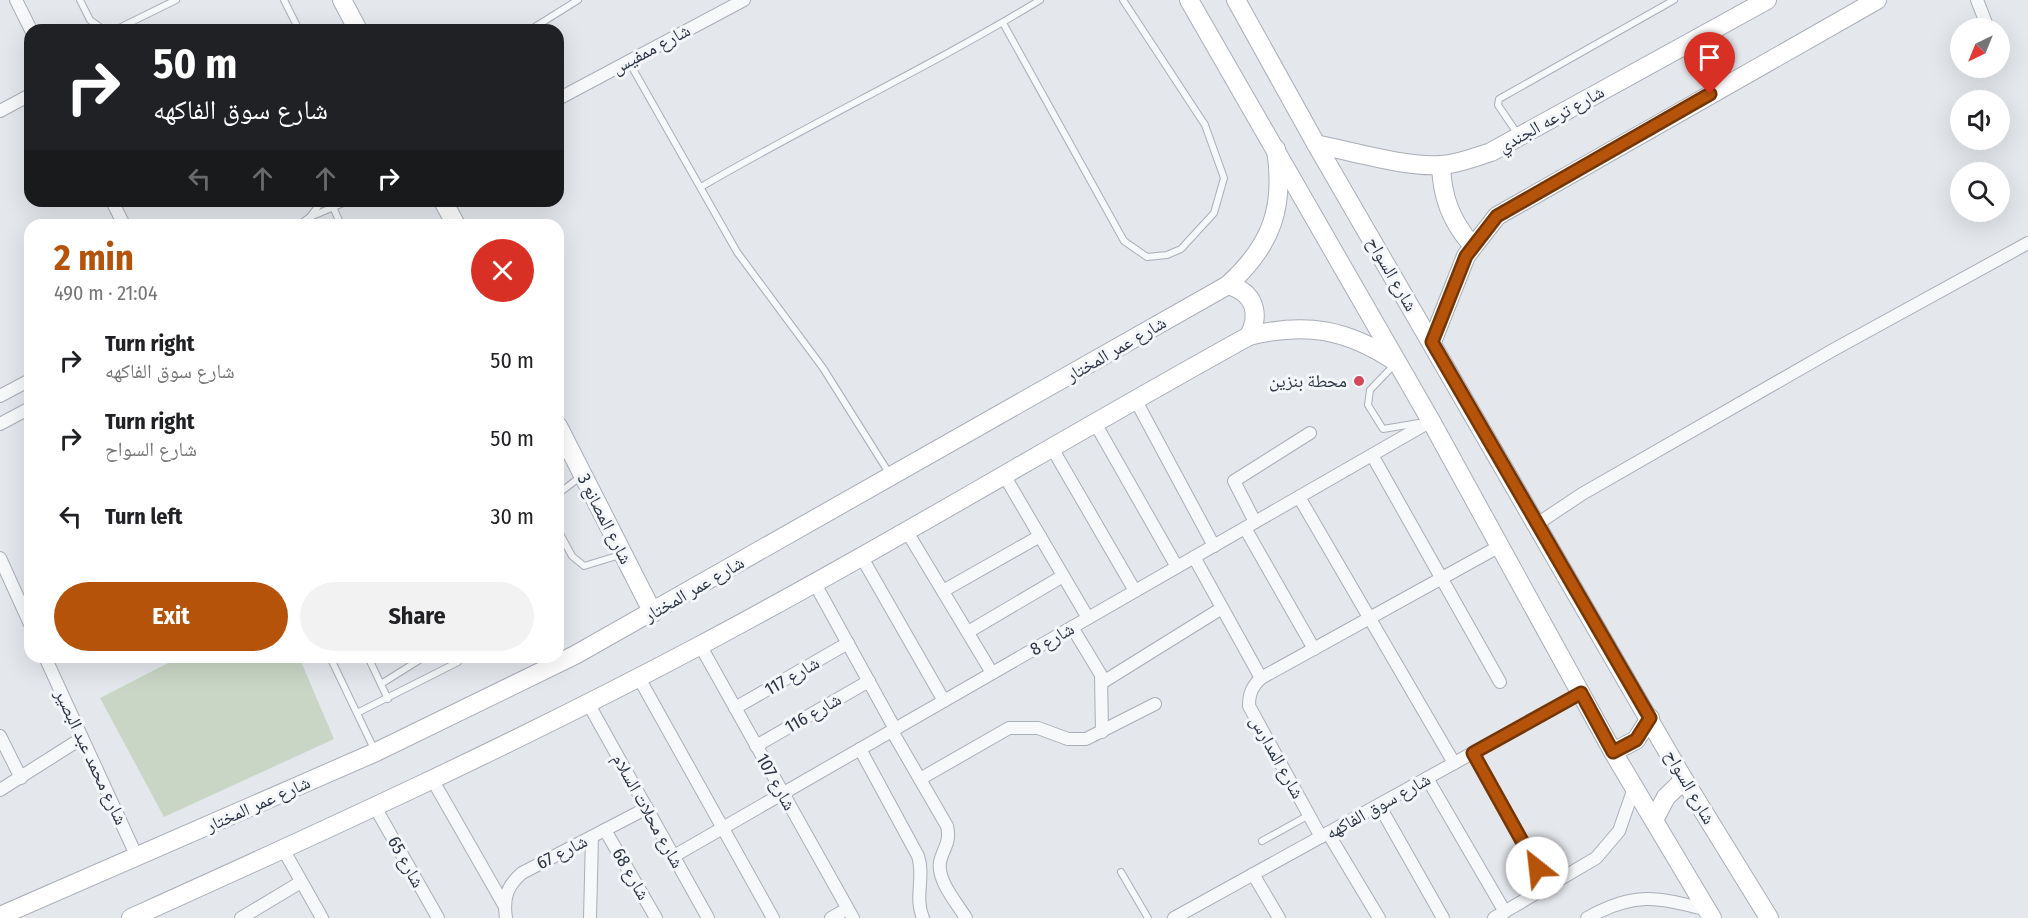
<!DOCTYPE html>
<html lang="en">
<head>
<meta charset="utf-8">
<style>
	:root { --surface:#fff; --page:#f2f2f2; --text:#202124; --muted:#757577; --accent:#b45309 }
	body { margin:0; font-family:"Fira Sans Condensed","Noto Naskh Arabic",sans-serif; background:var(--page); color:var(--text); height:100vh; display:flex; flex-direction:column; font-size:22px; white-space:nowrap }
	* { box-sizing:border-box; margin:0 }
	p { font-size:20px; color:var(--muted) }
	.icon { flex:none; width:33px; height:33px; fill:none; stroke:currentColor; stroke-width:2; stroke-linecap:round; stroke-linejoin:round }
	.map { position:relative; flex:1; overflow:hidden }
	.drawer { position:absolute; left:24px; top:219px; width:540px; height:444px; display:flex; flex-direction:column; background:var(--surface); border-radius:18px; box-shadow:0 6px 24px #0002 }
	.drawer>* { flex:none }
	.guide { position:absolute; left:24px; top:24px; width:540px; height:183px; border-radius:18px; box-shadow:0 6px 24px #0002; background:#202124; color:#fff; overflow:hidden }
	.needle { width:39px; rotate:223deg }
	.buttons { position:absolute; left:1950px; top:18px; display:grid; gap:12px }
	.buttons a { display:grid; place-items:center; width:60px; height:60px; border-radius:50%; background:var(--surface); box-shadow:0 6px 24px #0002; font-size:30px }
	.pin { position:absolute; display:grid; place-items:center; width:51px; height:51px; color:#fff; margin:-62px -26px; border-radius:50% 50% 50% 0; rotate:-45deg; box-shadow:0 0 6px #0007 }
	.pin .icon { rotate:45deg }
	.me { position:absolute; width:66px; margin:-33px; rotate:331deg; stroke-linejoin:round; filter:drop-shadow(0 0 4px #0008) }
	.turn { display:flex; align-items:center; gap:21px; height:126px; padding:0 30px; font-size:27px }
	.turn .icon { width:78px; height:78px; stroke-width:2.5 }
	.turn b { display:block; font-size:42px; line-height:51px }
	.lanes { display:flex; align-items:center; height:57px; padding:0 30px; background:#0003; justify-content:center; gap:30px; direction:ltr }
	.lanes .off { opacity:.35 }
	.round { display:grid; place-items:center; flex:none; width:63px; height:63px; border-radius:32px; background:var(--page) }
	.summary { display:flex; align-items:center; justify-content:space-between; height:102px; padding:0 30px }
	h1 { font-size:36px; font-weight:700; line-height:45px; color:var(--accent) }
	.button { display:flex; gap:12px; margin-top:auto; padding:12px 30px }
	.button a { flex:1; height:69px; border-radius:36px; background:var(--accent); color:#fff; font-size:24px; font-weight:700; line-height:69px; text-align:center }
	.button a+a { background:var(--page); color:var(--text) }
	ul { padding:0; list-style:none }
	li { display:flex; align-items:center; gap:18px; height:78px; padding:0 30px }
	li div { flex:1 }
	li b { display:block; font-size:22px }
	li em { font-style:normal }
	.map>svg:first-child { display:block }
</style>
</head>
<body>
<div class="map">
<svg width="2028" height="918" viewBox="0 0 2028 918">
	<rect width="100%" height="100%" fill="#e4e7ec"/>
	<path fill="#c9d6c5" d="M180,657H299L334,739L164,817L100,698Z"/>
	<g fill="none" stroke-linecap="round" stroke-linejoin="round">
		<defs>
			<g id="lane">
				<path d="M80,0L90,20L104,30"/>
				<path d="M284,0L299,30"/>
				<path d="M1003,23L1124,241L1147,257L1167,255L1181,249L1214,213L1224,178L1205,125L1123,0"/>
				<path d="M115,30L176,0"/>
				<path d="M530,30L578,0"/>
				<path d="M629,62L737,252L823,368L889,473"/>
				<path d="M1519,136L1498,105L1499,99L1674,0"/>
				<path d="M701,187C812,122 930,67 1040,0"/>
				<path d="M333,207L341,225"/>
				<path d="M310,217L348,201"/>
				<path d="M299,225L310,217L322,201"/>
				<path d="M1394,365L1370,390L1368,405L1383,429L1419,423"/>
				<path d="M558,494L580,477"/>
				<path d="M558,530L572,556L584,566L620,555"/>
				<path d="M330,657L375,751"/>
				<path d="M368,657L388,699"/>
				<path d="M381,684L424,657"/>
				<path d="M357,713L458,662L461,657"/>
				<path d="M1262,841L1309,815"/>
				<path d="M1121,872L1148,918"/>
			</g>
			<g id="street">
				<path d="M16,0L31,30"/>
				<path d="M1977,0L1988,28"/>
				<path d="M558,99L744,0"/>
				<path d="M0,111L30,95"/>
				<path d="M112,201L124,225"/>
				<path d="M0,396L30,380"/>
				<path d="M1135,399L1214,546"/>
				<path d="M1095,423L1177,567"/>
				<path d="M0,424L30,408"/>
				<path d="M1052,448L1135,591"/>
				<path d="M1372,455L1500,682"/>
				<path d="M1004,475L1088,618"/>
				<path d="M1299,497L1454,763"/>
				<path d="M1255,522L1234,481L1310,433"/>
				<path d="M1537,524L1582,494L1833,350L2028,243"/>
				<path d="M1245,528L1314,649"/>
				<path d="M906,530L992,673"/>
				<path d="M861,556L944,701"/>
				<path d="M1194,557L1261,678"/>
				<path d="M0,558L30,624"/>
				<path d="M814,582L895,729"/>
				<path d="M943,591L1040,536"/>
				<path d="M1072,627L1101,675L1102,732"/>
				<path d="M968,632L1063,576"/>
				<path d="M700,645L853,918"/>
				<path d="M45,657L137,857"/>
				<path d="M639,678L773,918"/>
				<path d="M1103,682L1222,608"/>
				<path d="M588,703L708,918"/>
				<path d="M735,708L848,643"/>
				<path d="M892,731L947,826C951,843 943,848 940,862C937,881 957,903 966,918"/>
				<path d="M0,736L21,778"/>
				<path d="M756,746L869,681"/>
				<path d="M860,749L918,856C925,877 914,897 923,918"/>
				<path d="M1473,753L1548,887"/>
				<path d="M1427,778L1505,912"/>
				<path d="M432,779L504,905"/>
				<path d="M920,779L1009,728H1038L1068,739H1086L1155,704"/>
				<path d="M0,790L82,738"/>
				<path d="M1379,805L1443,918"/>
				<path d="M375,807L438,918"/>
				<path d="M605,830L656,918"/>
				<path d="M1328,833L1379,918"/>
				<path d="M1321,837L1249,706C1249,693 1252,687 1261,678L1500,546"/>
				<path d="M283,849L322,918"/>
				<path d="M674,856L1431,421"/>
				<path d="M1253,874L1279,918"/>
				<path d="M241,918L301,882"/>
				<path d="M506,918C503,898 507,886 522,873L647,808"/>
				<path d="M590,918L592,837"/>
				<path d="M831,918L847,909"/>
				<path d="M1174,918L1581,693"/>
				<path d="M1494,918L1596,858L1619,831L1634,788"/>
				<path d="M1587,918C1635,891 1657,897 1708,910"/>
			</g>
			<g id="secondary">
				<path d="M342,0L358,30"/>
				<path d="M1189,0L1431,421L1613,752L1712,918"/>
				<path d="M1236,0L1316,144L1684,780L1769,918"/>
				<path d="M1316,144C1349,151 1409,168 1441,165C1458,164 1475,157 1491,152L1767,0"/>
				<path d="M1441,165C1442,197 1451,221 1472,245"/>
				<path d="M443,201L456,225"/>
				<path d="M1228,285C1254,292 1261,313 1249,336"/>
				<path d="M1432,342L1466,256L1497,216L1877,0"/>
				<path d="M558,426L653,613"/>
				<path d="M1613,752L1636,740L1650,718"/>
				<path d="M1654,820L1666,797L1684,780"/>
				<path d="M0,916L376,752L575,655L1228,285C1272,245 1285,207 1276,149"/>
				<path d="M131,918C322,832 512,745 697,647C884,548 1064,438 1249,336C1306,322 1347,329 1396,362"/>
			</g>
		</defs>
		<use href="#lane" stroke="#a9aeb7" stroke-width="8"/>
		<use href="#street" stroke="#a9aeb7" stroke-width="14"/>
		<use href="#secondary" stroke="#a9aeb7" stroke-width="20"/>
		<use href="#lane" stroke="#f7f8fa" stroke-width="6"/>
		<use href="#street" stroke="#f7f8fa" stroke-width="12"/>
		<use href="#secondary" stroke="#fff" stroke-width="18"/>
	</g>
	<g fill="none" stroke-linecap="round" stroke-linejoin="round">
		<defs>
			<path id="route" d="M1537,868L1473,753L1581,693L1613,752L1636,740L1650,718L1432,342L1466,256L1497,216L1710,94"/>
		</defs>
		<use href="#route" stroke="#753606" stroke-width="15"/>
		<use href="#route" stroke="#b45309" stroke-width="10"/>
	</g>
	<circle fill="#d1495b" stroke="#f4f6f9" stroke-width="2" cx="1359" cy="381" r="6"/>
	<g text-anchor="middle" stroke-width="6" stroke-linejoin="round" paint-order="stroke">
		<g font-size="18" fill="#2b3445" stroke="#f4f6f9">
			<text transform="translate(651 49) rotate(-28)" y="6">شارع ممفيس</text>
			<text transform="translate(1551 119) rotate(-29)" y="6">شارع ترعه الجندي</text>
			<text transform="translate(1392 274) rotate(60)" y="6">شارع السواح</text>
			<text transform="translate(1116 349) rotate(-30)" y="6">شارع عمر المختار</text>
			<text transform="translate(605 519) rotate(63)" y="6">شارع المصانع 3</text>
			<text transform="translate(694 589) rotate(-30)" y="6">شارع عمر المختار</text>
			<text transform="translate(1052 639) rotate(-30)" y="6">شارع 8</text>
			<text transform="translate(792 676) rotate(-30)" y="6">شارع 117</text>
			<text transform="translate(813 713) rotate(-30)" y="6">شارع 116</text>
			<text transform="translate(91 757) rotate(65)" y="6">شارع محمد عبد البصير</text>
			<text transform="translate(1277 757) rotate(61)" y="6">شارع المدارس</text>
			<text transform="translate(776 782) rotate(61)" y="6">شارع 107</text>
			<text transform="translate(1690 787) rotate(60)" y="6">شارع السواح</text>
			<text transform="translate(258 804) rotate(-24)" y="6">شارع عمر المختار</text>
			<text transform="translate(1378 806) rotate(-29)" y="6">شارع سوق الفاكهه</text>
			<text transform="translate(648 811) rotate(61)" y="6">شارع محلات السلام</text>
			<text transform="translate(562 852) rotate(-27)" y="6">شارع 67</text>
			<text transform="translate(406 862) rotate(61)" y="6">شارع 65</text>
			<text transform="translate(631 874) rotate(60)" y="6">شارع 68</text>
		</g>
		<g font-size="18" fill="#2b3445" stroke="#f4f6f9" text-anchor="end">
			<text x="1347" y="387">محطة بنزين</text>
		</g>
	</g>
</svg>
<div class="buttons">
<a><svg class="needle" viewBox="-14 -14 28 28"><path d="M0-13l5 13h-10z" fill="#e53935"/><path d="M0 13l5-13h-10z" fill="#757577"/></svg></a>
<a><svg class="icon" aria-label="sound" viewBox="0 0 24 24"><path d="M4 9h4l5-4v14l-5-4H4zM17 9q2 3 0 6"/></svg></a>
<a><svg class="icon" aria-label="search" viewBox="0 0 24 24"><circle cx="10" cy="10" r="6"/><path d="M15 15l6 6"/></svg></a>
</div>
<div class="pin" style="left:1710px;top:94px;background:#d93025"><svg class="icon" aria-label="arrive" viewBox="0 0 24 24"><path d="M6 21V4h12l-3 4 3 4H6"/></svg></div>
<svg class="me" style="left:1537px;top:868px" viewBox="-20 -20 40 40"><circle r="19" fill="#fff"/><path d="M0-13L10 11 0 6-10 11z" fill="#b45309"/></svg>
<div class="guide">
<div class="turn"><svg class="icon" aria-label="right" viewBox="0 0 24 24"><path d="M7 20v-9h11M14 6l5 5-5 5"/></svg><div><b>50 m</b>شارع سوق الفاكهه</div></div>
<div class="lanes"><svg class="icon off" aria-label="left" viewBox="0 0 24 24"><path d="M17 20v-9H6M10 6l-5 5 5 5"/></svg><svg class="icon off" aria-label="ahead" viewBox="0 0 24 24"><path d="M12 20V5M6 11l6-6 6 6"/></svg><svg class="icon off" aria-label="ahead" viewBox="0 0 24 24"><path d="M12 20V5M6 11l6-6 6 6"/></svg><svg class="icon" aria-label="right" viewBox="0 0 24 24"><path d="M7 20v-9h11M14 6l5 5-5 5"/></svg></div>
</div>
<section class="drawer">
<div class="summary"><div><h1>2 min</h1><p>490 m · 21:04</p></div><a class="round" style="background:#d93025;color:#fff"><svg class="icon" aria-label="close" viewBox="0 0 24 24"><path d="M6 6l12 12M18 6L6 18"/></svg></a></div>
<ul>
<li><svg class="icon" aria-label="right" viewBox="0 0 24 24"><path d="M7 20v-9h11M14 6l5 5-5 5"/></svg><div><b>Turn right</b><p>شارع سوق الفاكهه</p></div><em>50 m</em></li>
<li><svg class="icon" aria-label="right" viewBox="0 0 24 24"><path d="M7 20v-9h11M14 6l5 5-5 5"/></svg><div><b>Turn right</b><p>شارع السواح</p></div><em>50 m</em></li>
<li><svg class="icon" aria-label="left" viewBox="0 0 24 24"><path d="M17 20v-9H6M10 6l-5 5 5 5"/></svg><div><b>Turn left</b></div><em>30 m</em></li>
</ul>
<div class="button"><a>Exit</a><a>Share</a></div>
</section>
</div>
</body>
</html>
